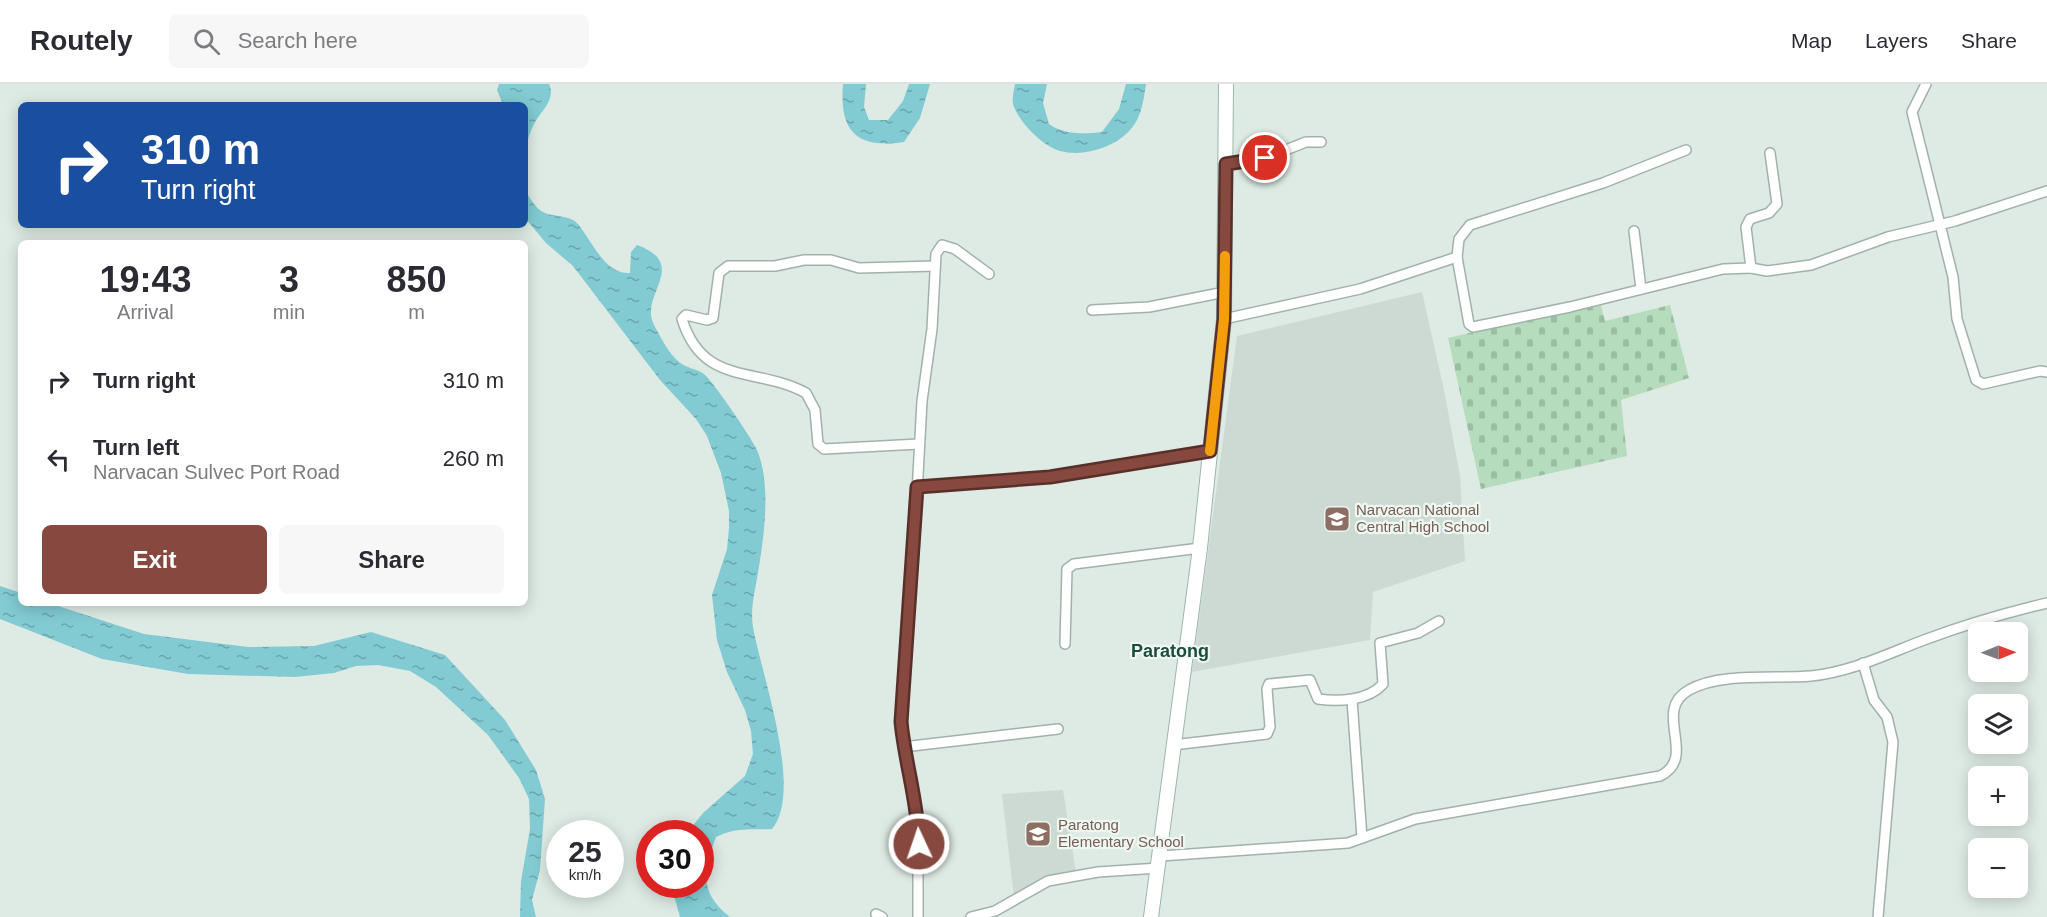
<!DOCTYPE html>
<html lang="en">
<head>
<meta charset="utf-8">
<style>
	:root { --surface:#fff; --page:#f7f7f7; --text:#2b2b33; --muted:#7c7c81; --line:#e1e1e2; --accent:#87493f }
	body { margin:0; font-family:Helvetica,sans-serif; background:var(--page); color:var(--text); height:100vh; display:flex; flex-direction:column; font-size:22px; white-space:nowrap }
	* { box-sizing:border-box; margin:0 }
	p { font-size:20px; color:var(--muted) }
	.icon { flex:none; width:33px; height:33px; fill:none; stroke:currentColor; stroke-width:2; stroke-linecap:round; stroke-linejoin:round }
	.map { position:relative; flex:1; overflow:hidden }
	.drawer { position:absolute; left:18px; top:156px; width:510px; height:366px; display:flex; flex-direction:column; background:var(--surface); border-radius:9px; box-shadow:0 3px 15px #0003 }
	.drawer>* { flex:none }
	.guide { position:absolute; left:18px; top:18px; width:510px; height:126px; border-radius:9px; box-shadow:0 3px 15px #0003; background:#1a4fa0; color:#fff; overflow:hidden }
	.needle { width:39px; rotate:89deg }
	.tools { position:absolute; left:1968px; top:538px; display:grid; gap:12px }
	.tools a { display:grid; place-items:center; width:60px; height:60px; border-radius:9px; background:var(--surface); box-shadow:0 3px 15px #0003; font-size:30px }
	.speed { position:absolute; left:546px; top:736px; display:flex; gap:12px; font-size:30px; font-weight:700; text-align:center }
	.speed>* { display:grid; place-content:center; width:78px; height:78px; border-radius:50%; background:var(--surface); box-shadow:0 3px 15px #0003; line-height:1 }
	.speed small { font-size:15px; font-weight:400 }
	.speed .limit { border:9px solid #d22; background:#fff; color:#111 }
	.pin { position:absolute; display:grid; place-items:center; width:51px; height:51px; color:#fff; margin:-26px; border:3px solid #fff; border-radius:50%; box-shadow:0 2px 6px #0007 }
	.me { position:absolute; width:66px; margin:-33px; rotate:357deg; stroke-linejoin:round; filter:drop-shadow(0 0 4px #0008) }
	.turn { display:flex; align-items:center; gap:21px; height:126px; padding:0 24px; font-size:27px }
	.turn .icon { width:78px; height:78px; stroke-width:2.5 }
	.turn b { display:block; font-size:42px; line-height:51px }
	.eta { display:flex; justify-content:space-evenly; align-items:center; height:102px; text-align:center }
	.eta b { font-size:36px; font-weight:700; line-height:42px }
	.cta { display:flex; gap:12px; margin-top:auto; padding:12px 24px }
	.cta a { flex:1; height:69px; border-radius:9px; background:var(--accent); color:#fff; font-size:24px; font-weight:700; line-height:69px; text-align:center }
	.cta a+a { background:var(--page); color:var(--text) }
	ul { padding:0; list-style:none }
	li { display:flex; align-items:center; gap:18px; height:78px; padding:0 24px }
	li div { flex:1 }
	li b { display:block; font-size:22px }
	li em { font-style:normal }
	header { display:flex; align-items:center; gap:36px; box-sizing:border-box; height:84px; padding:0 30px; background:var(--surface); border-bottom:2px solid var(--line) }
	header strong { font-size:28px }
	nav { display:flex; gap:33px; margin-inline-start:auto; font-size:21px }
	.search { width:420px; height:54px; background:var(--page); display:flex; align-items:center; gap:15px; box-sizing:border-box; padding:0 21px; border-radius:9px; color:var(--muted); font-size:22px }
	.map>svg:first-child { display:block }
</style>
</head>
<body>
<header>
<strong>Routely</strong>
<div class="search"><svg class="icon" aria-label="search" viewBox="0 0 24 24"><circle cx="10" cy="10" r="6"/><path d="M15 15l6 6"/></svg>Search here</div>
<nav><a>Map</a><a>Layers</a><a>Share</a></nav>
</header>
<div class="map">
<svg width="2047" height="833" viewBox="0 0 2047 833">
	<defs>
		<pattern id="cemetery-stones" width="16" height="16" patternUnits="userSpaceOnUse" patternTransform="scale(1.5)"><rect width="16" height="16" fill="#b5ddbd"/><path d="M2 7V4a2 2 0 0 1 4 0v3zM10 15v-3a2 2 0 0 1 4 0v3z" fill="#9bbea3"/></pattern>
		<pattern id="water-ripples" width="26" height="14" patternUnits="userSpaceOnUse" patternTransform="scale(1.5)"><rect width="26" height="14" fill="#82cbd2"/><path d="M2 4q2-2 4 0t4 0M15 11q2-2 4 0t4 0" fill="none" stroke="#6aa6ab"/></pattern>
	</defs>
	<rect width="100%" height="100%" fill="#deeae4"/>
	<g fill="#ccdad3">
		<path d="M1422,208L1444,306L1460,392L1465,477L1373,508L1370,556L1192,588L1237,252Z"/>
		<path d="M1063,706L1076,789L1026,804L1014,814L1002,710Z"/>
	</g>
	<path fill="url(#cemetery-stones)" d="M1600,218L1605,237L1670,221L1689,294L1621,316L1627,372L1481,405L1448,254Z"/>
	<g fill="url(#water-ripples)">
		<path d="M499,0H549C556,15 542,26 535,38C530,47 528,56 525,65V21H503L497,6Z"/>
		<path d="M843,0H866L864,23L869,36H888L903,17L909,0H930L920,34L904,58C857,65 839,48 843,0Z"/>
		<path d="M1015,0H1047L1043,19L1049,40C1064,51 1084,50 1102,48L1119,25L1126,0H1146C1144,12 1143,24 1137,36C1124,61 1087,74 1060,67C1043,62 1021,40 1014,23C1011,16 1014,7 1015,0Z"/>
		<path d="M525,106C530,114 535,124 543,128C555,134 569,130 578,140C592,157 605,191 630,189L631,168L637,161C691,181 638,211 654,241C660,252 669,270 679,278C686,284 697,285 704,290C712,296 751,353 756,364C772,397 764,453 758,489C755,507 750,524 753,543C761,589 804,707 772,745C751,746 735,743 716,753C703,787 699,809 730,833H680L671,801H700V750H686L703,729L745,692L753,670L751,647L745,626L727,588L717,556L712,511L727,465L729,444V427L721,389L707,352L696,335L660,296L573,182L546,159L525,134Z"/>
		<path d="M0,502L21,509V519H49L144,550L248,563L314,562L371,548L445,571L505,636L536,686L545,715L540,786L532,816L536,833H520L521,797L530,745L529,715L519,694L488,651L436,603L410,587L378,581L356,582L334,589L295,593L188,590L102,575L0,535Z"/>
	</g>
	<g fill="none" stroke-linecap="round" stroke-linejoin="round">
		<defs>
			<g id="street">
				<path d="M1926,0L1912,28L1953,193L1957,235L1976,296L1983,300L2040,287L2047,288"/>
				<path d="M1770,69L1777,120L1769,129L1750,135L1746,143L1751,184L1767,187L1811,181L1888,153L1955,137L2047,107"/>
				<path d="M1226,80L1265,74L1306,58H1321"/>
				<path d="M1634,147L1641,205"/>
				<path d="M1457,173L1459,155L1470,141L1603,99L1686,66"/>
				<path d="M1092,226L1149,223L1225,208"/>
				<path d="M1224,235L1360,205L1457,173L1469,240L1473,243L1570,223L1723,185L1751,184"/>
				<path d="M919,360L824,365L818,360L815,326L806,309C756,282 703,303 682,235L686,231L707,236L713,234L719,189L728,182H775L804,176H831L859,184L935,182"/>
				<path d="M917,403L1050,393L1210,367"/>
				<path d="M1065,560L1067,485L1074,480L1200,464"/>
				<path d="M1863,579L1874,616L1887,633L1893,658L1878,833"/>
				<path d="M1352,616L1362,754"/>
				<path d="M1173,661L1267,650L1270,643L1267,605L1269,600L1310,596L1318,615C1338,618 1368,617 1383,600L1380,559L1418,549L1439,537"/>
				<path d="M903,663L1058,645"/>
				<path d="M1161,772L1348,759L1415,735L1660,692C1699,673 1651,627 1689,606C1720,588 1775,595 1811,592C1851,588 1887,570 1924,556C1964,541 2005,529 2047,519"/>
				<path d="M876,830L882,833"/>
				<path d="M918,833V744L903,660L902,612L914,465L922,317L932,245L936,170L942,161L955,165L989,190"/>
				<path d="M971,833L995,827L1048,797L1098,788L1159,784"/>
			</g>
			<path id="secondary" d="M1151,833L1200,464L1224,235L1226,0"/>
		</defs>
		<use href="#street" stroke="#a1b2ab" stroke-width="12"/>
		<use href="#secondary" stroke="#9cb6ab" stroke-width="16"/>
		<use href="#street" stroke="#fff" stroke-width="9"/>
		<use href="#secondary" stroke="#fff" stroke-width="14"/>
	</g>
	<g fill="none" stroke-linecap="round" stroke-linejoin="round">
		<defs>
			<path id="route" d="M919,760C918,718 905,679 901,638L917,403L1050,393L1210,367L1224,235L1226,80L1265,74"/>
		</defs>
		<use href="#route" stroke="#582f29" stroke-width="15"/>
		<use href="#route" stroke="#87493f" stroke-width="10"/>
		<path stroke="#f59e0b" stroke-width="10" d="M1210,367L1224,235L1225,172"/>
	</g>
	<defs>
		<symbol id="school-square" viewBox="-11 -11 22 22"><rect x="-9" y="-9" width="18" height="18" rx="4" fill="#8d6e63" stroke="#eef7f2"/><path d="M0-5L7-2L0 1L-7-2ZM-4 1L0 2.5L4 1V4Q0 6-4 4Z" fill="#fff"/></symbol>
	</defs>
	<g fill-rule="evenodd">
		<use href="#school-square" x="1322" y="420" width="30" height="30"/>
		<use href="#school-square" x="1023" y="735" width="30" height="30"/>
	</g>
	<g text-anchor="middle" stroke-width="4.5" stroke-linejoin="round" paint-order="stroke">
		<g font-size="15" fill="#785e54" stroke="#eef7f2" text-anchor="start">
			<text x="1356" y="431">Narvacan National<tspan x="1356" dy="17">Central High School</tspan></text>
			<text x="1058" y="746">Paratong<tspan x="1058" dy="17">Elementary School</tspan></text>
		</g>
		<g font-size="18" font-weight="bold" fill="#1a4d3d" stroke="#eef7f2">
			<text x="1170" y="573">Paratong</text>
		</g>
	</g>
</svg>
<div class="tools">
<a><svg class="needle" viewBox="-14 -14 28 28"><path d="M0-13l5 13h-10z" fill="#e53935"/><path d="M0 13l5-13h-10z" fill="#7c7c81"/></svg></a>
<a><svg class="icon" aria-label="layers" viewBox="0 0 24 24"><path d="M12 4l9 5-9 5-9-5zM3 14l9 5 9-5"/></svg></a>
<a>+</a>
<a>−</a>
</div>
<div class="speed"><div>25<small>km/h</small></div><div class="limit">30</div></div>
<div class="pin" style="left:1265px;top:74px;background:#d93025"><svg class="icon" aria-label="arrive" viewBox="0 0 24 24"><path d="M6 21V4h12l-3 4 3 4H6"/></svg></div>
<svg class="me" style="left:919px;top:760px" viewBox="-20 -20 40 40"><circle r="17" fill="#87493f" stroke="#fff" stroke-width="3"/><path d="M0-11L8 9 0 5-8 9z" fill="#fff"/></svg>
<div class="guide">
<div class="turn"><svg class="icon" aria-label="right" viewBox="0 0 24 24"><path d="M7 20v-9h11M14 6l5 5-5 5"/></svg><div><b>310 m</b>Turn right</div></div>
</div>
<section class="drawer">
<div class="eta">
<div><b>19:43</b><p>Arrival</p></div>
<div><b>3</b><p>min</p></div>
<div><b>850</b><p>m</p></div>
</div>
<ul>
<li><svg class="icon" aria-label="right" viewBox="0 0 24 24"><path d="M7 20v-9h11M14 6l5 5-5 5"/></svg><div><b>Turn right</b></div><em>310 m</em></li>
<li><svg class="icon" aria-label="left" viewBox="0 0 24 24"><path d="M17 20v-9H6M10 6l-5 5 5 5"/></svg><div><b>Turn left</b><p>Narvacan Sulvec Port Road</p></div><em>260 m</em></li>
</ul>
<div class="cta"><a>Exit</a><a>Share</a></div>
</section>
</div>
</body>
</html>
